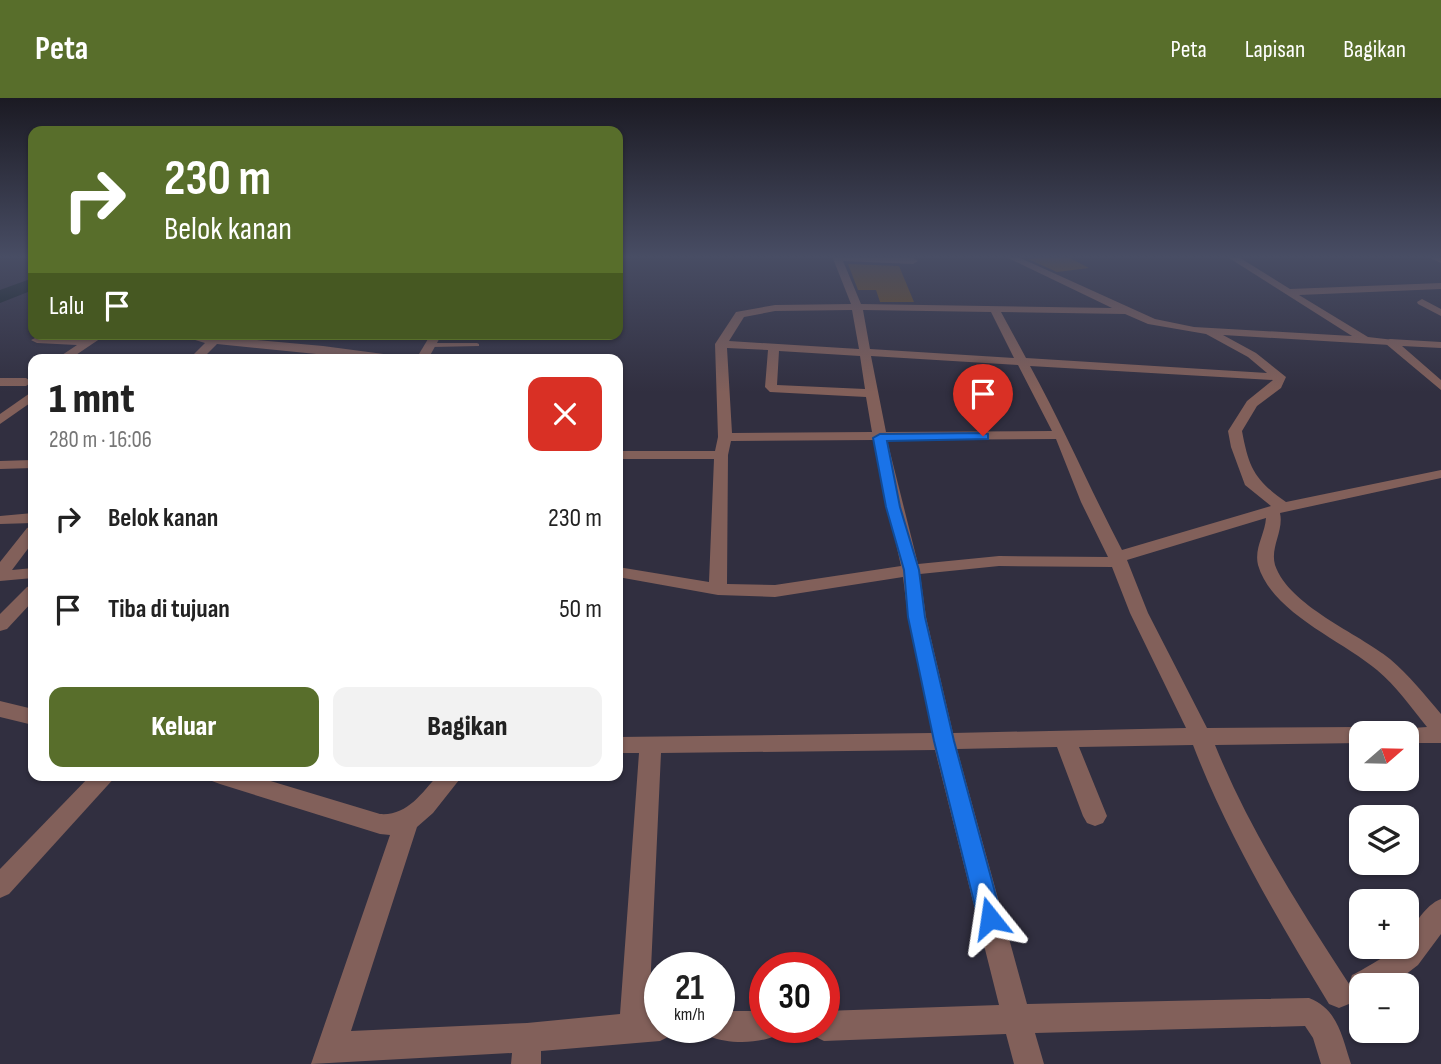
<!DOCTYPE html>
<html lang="id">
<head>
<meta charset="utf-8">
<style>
	:root { --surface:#fff; --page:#f2f2f2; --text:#222; --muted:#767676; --accent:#586e2b }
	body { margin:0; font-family:"Sofia Sans Condensed",sans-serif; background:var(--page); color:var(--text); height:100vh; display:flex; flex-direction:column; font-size:26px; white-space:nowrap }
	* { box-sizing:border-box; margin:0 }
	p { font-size:23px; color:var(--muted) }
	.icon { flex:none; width:38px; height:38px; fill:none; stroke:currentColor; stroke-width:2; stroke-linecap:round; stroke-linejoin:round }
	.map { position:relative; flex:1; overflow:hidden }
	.details { position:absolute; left:28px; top:256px; width:595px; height:427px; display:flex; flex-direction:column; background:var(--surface); border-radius:14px; box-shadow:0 2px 5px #0004 }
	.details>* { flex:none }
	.banner { position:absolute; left:28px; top:28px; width:595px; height:214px; border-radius:14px; box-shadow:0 2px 5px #0004; background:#586e2b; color:#fff; overflow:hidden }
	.needle { width:46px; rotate:70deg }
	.tools { position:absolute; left:1349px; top:623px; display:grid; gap:14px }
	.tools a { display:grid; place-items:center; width:70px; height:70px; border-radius:14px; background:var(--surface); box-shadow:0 2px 5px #0004; font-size:35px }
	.speed { position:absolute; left:644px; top:854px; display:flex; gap:14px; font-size:35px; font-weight:700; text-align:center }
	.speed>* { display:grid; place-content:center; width:91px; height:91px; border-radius:50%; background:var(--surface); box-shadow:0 2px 5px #0004; line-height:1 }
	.speed small { font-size:18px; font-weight:400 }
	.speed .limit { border:10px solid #d22; background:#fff; color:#111 }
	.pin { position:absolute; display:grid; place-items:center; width:60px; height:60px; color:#fff; margin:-72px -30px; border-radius:50% 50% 50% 0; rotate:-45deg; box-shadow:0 0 7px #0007 }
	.pin .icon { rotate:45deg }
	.me { position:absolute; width:77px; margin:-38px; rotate:345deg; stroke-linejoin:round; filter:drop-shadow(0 0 5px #0008) }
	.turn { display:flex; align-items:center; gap:24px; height:147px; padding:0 21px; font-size:32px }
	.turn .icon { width:91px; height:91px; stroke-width:2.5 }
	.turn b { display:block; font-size:49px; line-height:60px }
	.then { display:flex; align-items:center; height:66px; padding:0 21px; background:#0003; gap:14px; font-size:26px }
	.round { display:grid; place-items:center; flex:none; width:74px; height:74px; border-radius:14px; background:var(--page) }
	.summary { display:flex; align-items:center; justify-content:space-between; height:119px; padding:0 21px }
	h1 { font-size:42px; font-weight:800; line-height:52px }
	.action { display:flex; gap:14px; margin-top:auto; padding:14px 21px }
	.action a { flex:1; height:80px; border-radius:14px; background:var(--accent); color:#fff; font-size:28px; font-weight:800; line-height:80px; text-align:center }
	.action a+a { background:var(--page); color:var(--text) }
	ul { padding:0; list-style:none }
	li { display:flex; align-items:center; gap:21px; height:91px; padding:0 21px }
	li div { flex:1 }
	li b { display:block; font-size:26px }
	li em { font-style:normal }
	header { display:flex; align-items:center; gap:42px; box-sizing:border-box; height:98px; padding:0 35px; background:var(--accent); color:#fff }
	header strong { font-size:33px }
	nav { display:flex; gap:38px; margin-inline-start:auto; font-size:24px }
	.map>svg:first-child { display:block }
</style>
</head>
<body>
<header>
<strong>Peta</strong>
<nav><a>Peta</a><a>Lapisan</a><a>Bagikan</a></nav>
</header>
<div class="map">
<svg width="1441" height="966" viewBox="0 0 1441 966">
	<rect width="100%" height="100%" fill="#312f40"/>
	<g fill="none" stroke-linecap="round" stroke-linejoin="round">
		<path fill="#0d1c1d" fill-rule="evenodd" d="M33,180V192L0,205V192Z"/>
	</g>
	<g fill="#704c19">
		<path d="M1066,158L1089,170L1057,174L1028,161Z"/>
		<path d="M848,166L899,168L914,204H880L876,192H858Z"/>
	</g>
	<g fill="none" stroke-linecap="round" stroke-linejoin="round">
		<path fill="#82605a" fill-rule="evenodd" d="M477,245L479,246V248L431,249L428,247L431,245Z"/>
		<g fill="#82605a" fill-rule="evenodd">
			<path d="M832,158L913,160L918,163L913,166L843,163L861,206L1112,210L1004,158H1016L1155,221L1194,229L1352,238L1226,158H1237L1290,191L1441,185V191L1299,197L1368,239L1394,242L1396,244L1390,247L1223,237L1256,255L1286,279L1281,290L1257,308L1242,333C1249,371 1255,382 1286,404L1441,372V380L1280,415C1284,433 1270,449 1275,467C1289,508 1358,535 1390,561C1409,577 1425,597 1441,616V645H1407V635H1397L1399,631L1427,629C1411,609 1396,588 1377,572C1342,542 1272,515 1258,467C1254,450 1265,436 1266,420L1127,462L1148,515L1207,630L1362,629L1370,631L1372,635H1362V645L1215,647C1249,731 1299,809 1349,886L1352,877C1366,871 1397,849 1407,849C1407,833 1426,806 1441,801V836L1418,867L1392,887H1362V901L1353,897L1349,906L1339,910L1329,906C1279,823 1228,738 1193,647L1079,649L1107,718L1103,725L1095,728L1087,725L1083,718L1057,649L957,651L1027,906L1309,900C1338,911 1342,939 1351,966H1321L1313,940L1305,928L1035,935L1044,966H1014L1006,936L824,943L814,938L810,929H824V913L999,907L935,652L661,655L649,914H660V929H674L670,938L660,943L541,953V966H511L512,955L311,966L390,737L380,736L220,686L212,683L209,677H251L380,716C407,718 421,696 438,677H463L433,715L417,729L351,933L527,925L620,916L639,655H618V639L932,635L908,519L903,479L775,499L718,497L618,479V469L709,484L714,361H618V353H715L718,339L715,246L736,214L775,207L851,206ZM852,212L859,251L729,243L744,219L775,213ZM863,212L991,214L1014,260L870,251ZM1001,214L1125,216L1148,226L1206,236L1248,259L1267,275L1026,260ZM727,250L768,252L765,289L770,294L866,299L872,334L732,335ZM779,253L860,258L865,291L777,287ZM871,258L1018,267L1052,333L886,334ZM1030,268L1273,282L1247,303L1228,333L1231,349L1245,387L1271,408L1122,452C1090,391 1063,328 1030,268ZM1056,341L1081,404L1108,459L999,458L918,466L887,342ZM873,342L901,468L775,487L727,486L728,357L731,343ZM999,468L1112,469L1130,515L1186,630L953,635L926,519L920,476Z"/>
			<path d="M1429,158H1441V165L1430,160Z"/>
			<path d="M1422,201L1441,211V218L1418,206L1417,204Z"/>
			<path d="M94,236H107L70,261H56L77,247L37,245L31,242L37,239L87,241Z"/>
			<path d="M190,236L323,248L391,257L397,261H366L217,246L202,261H189L205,245L192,241Z"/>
			<path d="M431,236H442L428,261H416Z"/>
			<path d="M0,280H26L32,284L26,288H0Z"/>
			<path d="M33,293V303L0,326V316Z"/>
			<path d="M33,362V370L0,371V363Z"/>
			<path d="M33,415V425L0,426V418Z"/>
			<path d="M33,428V444L12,472L33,470V480L0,483V464L27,430Z"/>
			<path d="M33,487V503L7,531L0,533V516L27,489Z"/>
			<path d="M0,603L33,611V627L0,619Z"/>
			<path d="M91,677H117L9,796L0,800V771Z"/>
			<path d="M719,913H765V929H779L775,938C757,946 727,946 709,938L705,929H719Z"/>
		</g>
		<path fill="#82605a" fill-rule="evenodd" d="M1390,241L1441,244V250L1402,248L1441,282V292L1386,246L1384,244Z"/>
	</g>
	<linearGradient id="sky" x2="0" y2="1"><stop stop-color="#1b1a23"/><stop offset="0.54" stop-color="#484d64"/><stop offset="1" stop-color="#484d64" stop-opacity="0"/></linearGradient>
	<rect width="1441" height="294" fill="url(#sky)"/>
	<path fill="#1a73e8" stroke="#114b97" stroke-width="2" d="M983,335L988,336V341L887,343L900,409L919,472L925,519L954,643L1002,820L999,828L990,831L982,828L978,820L934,643L908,519L904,472L886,409L873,340L880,336Z"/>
</svg>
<div class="tools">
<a><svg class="needle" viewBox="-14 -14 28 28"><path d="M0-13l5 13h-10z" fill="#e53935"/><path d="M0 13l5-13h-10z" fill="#767676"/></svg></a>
<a><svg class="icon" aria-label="layers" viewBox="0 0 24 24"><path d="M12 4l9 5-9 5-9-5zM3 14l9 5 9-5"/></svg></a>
<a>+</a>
<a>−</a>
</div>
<div class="speed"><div>21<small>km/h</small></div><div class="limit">30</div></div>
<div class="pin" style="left:983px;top:338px;background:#d93025"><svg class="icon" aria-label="arrive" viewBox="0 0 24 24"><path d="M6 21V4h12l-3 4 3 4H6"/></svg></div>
<svg class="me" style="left:990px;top:820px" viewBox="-20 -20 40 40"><path d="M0-17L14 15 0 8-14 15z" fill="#1a73e8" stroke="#fff" stroke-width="4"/></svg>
<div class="banner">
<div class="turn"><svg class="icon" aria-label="right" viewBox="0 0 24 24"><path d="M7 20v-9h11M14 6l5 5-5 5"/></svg><div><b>230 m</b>Belok kanan</div></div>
<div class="then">Lalu<svg class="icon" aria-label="arrive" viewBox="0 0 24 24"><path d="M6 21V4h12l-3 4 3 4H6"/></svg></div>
</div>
<section class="details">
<div class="summary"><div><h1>1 mnt</h1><p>280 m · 16:06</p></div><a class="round" style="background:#d93025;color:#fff"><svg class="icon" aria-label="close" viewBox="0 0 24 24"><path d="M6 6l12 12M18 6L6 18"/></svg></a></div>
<ul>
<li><svg class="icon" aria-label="right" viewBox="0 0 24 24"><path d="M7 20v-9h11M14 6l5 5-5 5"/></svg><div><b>Belok kanan</b></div><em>230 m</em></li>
<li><svg class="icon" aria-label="arrive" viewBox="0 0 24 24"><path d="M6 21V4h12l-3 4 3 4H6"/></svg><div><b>Tiba di tujuan</b></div><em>50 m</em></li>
</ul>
<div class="action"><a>Keluar</a><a>Bagikan</a></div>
</section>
</div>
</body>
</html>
